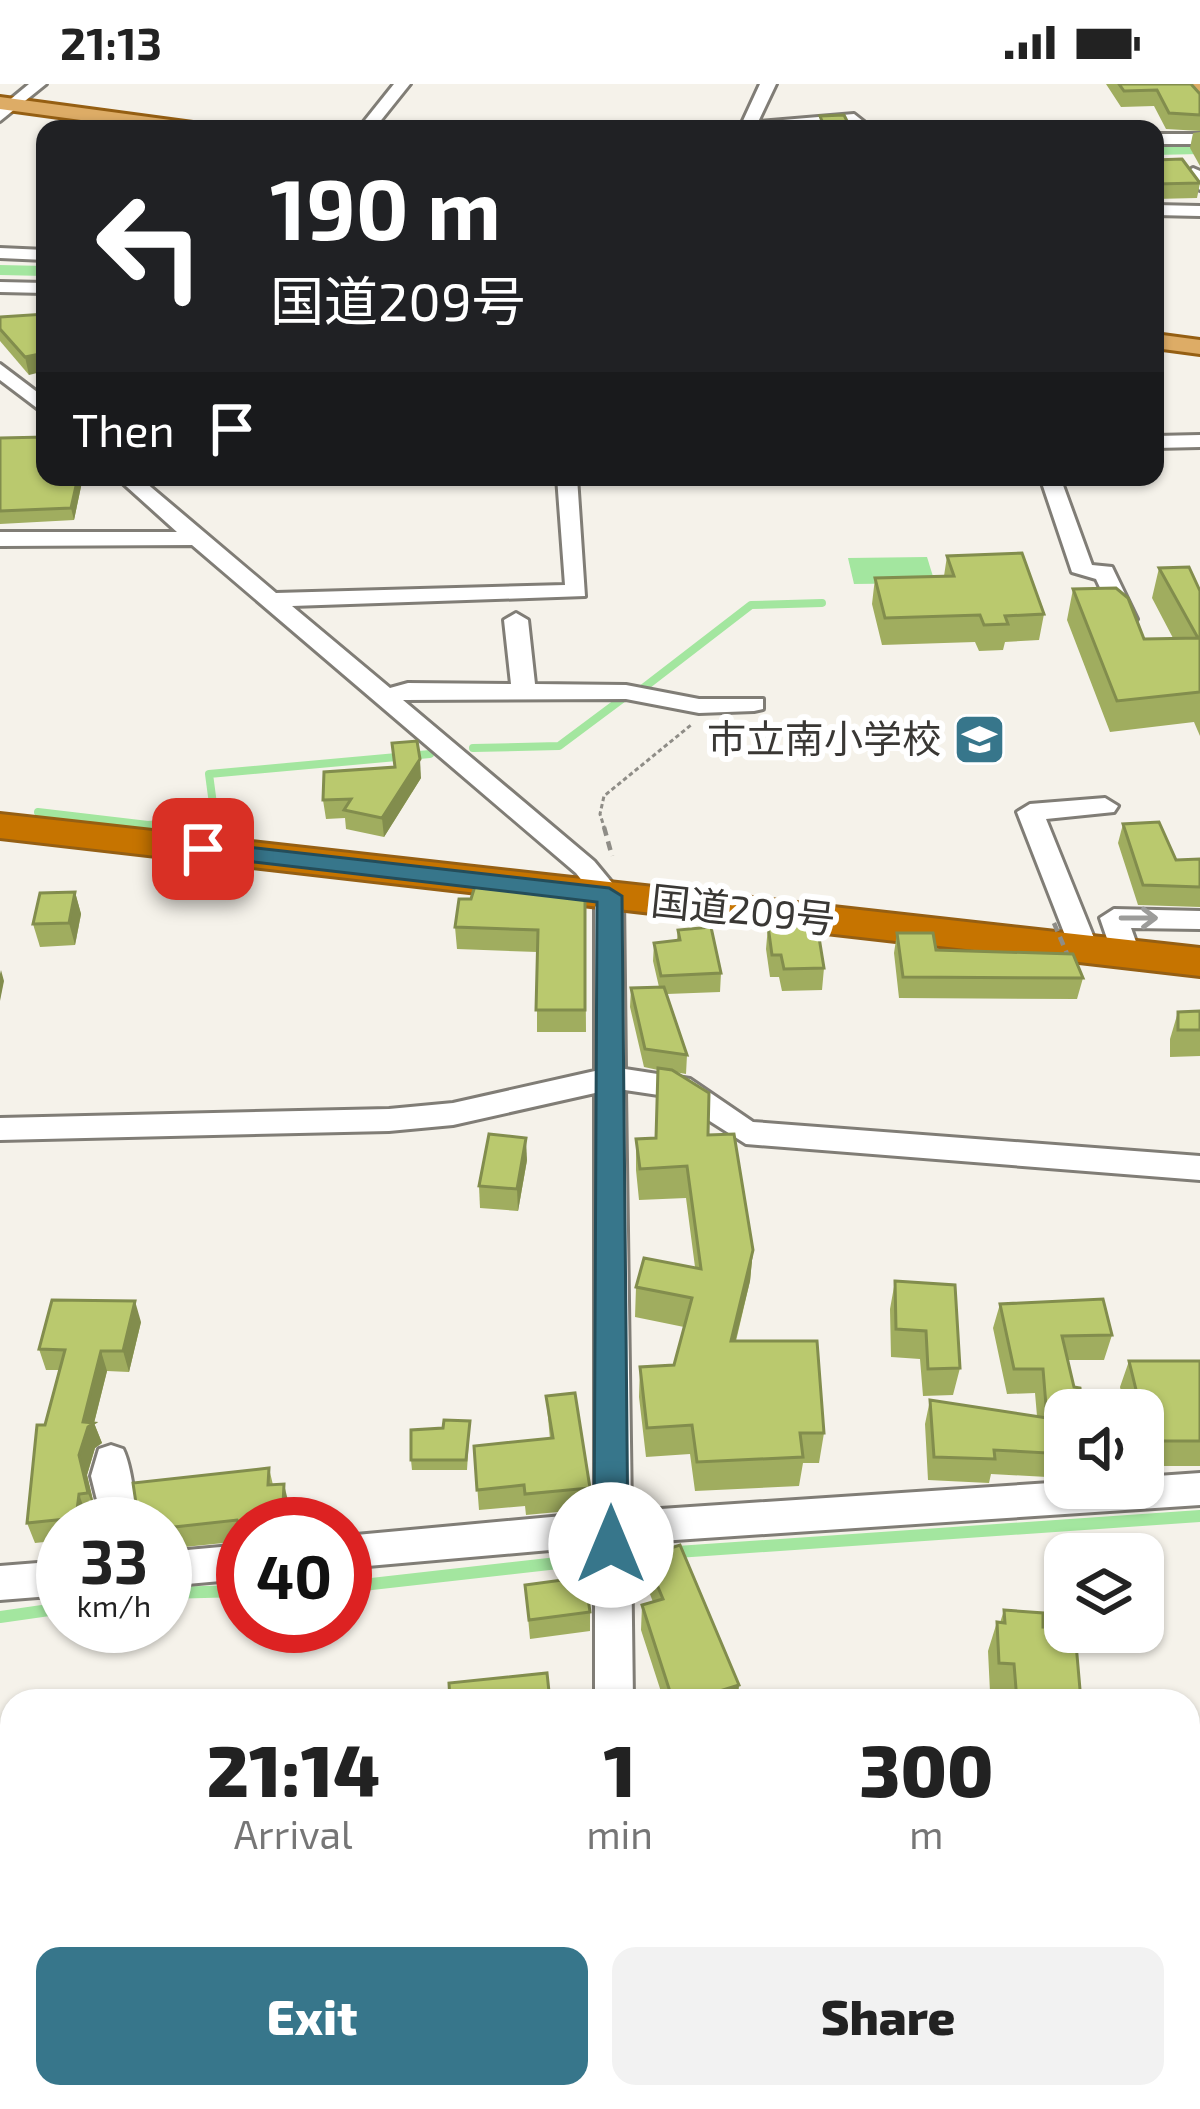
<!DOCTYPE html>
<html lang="en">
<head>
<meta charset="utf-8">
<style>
	:root { --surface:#fff; --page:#f2f2f2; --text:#222; --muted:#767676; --accent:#37768b }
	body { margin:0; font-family:"Exo 2","Noto Sans JP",sans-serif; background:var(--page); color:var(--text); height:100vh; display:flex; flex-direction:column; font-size:45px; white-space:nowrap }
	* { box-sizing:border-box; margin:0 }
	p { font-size:39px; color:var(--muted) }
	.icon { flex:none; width:66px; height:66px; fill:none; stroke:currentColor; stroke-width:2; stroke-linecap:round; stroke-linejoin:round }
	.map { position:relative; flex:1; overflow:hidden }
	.side { position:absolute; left:0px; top:1605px; width:1200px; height:420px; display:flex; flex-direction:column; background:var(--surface); border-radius:36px 36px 0 0; box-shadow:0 3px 9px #0004 }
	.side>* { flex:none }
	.guide { position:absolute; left:36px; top:36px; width:1128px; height:366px; border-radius:24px; box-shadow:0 3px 9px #0004; background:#202124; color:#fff; overflow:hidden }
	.fabs { position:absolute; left:1044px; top:1305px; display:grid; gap:24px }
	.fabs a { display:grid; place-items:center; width:120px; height:120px; border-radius:24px; background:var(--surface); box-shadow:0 3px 9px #0004; font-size:60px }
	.speed { position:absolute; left:36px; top:1413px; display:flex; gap:24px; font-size:60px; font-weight:700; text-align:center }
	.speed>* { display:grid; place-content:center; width:156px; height:156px; border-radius:50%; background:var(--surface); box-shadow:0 3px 9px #0004; line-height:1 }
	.speed small { font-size:30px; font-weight:400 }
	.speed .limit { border:18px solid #d22; background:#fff; color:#111 }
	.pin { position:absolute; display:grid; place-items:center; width:102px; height:102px; color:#fff; margin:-51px; border-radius:24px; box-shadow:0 6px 18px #0006 }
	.me { position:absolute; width:132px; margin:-66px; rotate:0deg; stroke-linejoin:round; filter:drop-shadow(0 0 9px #0008) }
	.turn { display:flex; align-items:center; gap:42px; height:252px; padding:0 36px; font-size:54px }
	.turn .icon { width:156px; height:156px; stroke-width:2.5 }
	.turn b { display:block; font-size:84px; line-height:102px }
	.then { display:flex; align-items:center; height:114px; padding:0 36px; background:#0003; gap:24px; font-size:45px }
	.eta { display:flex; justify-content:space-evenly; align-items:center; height:204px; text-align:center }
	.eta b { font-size:72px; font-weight:800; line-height:84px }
	.action { display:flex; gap:24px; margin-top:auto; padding:24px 36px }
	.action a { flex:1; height:138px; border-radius:24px; background:var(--accent); color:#fff; font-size:48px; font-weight:800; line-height:138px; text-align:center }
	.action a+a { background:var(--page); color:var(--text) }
	.status { display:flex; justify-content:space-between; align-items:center; height:84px; padding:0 60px; background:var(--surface); direction:ltr }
	.status svg { height:33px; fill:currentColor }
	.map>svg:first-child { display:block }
</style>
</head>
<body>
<div class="status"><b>21:13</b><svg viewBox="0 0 49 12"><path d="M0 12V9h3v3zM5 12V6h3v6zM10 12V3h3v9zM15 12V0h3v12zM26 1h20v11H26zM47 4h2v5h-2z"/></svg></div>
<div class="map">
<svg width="1200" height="2025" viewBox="0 0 1200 2025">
	<rect width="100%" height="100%" fill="#f5f2ea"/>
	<path fill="#a3e69f" d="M927,473L935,499L854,500L848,474Z"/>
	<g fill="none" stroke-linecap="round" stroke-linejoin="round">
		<g stroke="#a3e69f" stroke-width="8">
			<path d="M642,605L751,521L822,519"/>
			<path d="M473,664L559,662L622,615"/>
			<path d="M38,728L148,741L215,735L209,690L430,670"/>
		</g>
		<g stroke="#a3e69f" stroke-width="12">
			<path d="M619,1472L1200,1432"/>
			<path d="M345,1503L602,1474"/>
			<path d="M165,1509L243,1507"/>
			<path d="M0,1533L63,1524"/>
		</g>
		<g fill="#a3e69f" fill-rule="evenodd">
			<path d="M1200,60V70L1155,71V61Z"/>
			<path d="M0,181L45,182V192L0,191Z"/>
		</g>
		<defs>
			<g id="minor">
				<path d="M29,0H46L0,37V24Z"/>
				<path d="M394,0H410L374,45H358Z"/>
				<path d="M760,0H776L758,38L854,30L873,45L850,40L719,45L742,39Z"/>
				<rect x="1155" y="50" width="45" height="10"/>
				<path d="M1193,84L1200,87V106L1185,89Z"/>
				<path d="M1155,121L1200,122V132L1155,131Z"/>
				<path d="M0,164L45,166V176L0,174Z"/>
				<path d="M0,198L45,199V209L0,208Z"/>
				<path d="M0,280L45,314V330L0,296Z"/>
				<path d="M1200,351V363L1155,364V352Z"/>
				<path d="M116,393H139L276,509L565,501L557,393H577L585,512L292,522L390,604L408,599L511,600L504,536L516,529L528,536L535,600L626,601L699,615H763V625L754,627L699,629L626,615L403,616L594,777L623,812L625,985L690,995L753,1038L1200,1072V1096L746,1060L672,1013L625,1006L631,1427L1065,1398V1404H1143V1393L1200,1389V1421L631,1459L633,1617H595V1462L345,1484V1452L595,1429V1009L453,1041L389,1047L0,1056V1034L389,1025L453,1019L595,987V813L576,789L192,461L0,462V448H177Z"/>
				<path d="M1040,393H1060L1092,481L1112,483L1137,535L1133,540H1117L1096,495L1072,488Z"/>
				<path d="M1105,714L1118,722L1114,728L1046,735L1098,864L1084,873L1070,864L1017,728L1030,720Z"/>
				<path d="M1114,825L1200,827V845L1131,844L1140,869L1126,878L1112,869L1100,834Z"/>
				<path d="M111,1361L123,1365C132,1383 134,1418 139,1440H103L91,1392L99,1365Z"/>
				<path d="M243,1461V1495L165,1502V1468Z"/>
				<path d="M63,1477V1511L0,1516V1482Z"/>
				<path d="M943,2013H1013L1018,2025H948Z"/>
			</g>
			<g id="major">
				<path d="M1184,0H1200V14L1193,12Z"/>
				<path d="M0,13L193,39L203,45H147L0,25Z"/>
				<path d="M1155,250L1200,256V270L1155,264Z"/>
			</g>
			<path id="highway" d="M0,730L1200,864V892L0,754Z"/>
		</defs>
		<use href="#minor" stroke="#807d76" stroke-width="6"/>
		<use href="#major" stroke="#955f13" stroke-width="6"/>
		<use href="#highway" stroke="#955f13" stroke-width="6"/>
		<path stroke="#8f8d87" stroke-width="3" stroke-dasharray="4.5 3" stroke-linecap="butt" d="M605,746L600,730L604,712L691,641"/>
		<path stroke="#8f8d87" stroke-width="4.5" stroke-dasharray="9 6" stroke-linecap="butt" d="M604,743L612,772"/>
		<use href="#minor" fill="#fff" fill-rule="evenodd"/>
		<use href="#major" fill="#ddac66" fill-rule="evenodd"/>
		<use href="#highway" fill="#c67400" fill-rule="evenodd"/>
		<g stroke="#4f4d49" stroke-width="12">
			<path d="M0,1940L12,1944"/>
			<path d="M0,1977L12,1980"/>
			<path d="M137,2013L182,2025"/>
			<path d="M265,2013L309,2025"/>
		</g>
		<path stroke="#8f8d87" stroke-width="4.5" stroke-dasharray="9 6" stroke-linecap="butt" d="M1054,839L1068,872"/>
	</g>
	<g fill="#a0ad5f">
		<path d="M1106,0H1191L1200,10V47L1166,45L1154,22L1121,23Z"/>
		<path d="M1200,48V82L1190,64L1193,49Z"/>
		<path d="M1155,76L1200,99L1197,114L1155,115Z"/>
		<path d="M45,230L29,291L0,257V233Z"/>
		<path d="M0,354L45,393H83L74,436L0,440Z"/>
		<path d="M947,472L1044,530L1039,556L1005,558L1003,566L979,567L975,558L882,561L872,520L875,494L944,492Z"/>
		<path d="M1159,484L1200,507V652L1194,638L1110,648L1067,536L1073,505L1144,555L1173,554L1152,514Z"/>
		<path d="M421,694L384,753L346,745L345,734L326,735L323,716Z"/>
		<path d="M1123,740L1176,776L1200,775V823L1138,821L1118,759Z"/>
		<path d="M585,804L586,948H537V868L457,865L455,843L471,815Z"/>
		<path d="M75,808L81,830L75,861L40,863L33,840Z"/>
		<path d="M768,842L824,884L822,906L782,907L779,893H770L766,865Z"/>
		<path d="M678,846L721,889L720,908L667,910L687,971L686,990L675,988L708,1051L753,1166L750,1197L736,1257L824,1349L819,1379H803L799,1402L695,1407L690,1370L646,1373L639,1313L640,1283L674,1281L684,1243L635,1233L636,1203L695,1183L686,1114L639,1116L636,1086V1055L656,1054L658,986L644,983L630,923L631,904L659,903L653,877L654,859L677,856Z"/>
		<path d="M897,849L936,866L1083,894L1077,915L899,914L894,869Z"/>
		<path d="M1200,927V972L1170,973V955L1178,928Z"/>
		<path d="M527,1076L518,1127L480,1124L479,1102Z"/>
		<path d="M895,1197L960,1284L953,1311L923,1312L920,1275L891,1273L890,1225Z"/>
		<path d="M1000,1220L1112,1251L1104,1276H1068L1065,1326V1394L991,1390L989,1399L928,1396L925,1340L930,1316L1037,1332L1035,1309L1007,1310L993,1244Z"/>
		<path d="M141,1238L129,1288L107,1287L94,1339L102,1359L95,1364L87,1391L96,1429L86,1430L85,1440H63V1456L35,1459L27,1439L45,1341L59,1286H46L39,1265Z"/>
		<path d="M1129,1277H1200V1382H1143V1326H1125L1120,1303Z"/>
		<path d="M546,1312L590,1404V1425L526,1431L525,1422L479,1426L474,1362L550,1355Z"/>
		<path d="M470,1337L467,1386H412L411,1376L443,1344Z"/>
		<path d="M269,1384L273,1401L289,1421L243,1440V1457L165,1465V1440Z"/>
		<path d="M645,1472L739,1601L737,1617H664L641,1546L642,1521L653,1518L645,1497Z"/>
		<path d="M525,1501L590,1528V1547L530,1555Z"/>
		<path d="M1004,1526L1043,1543L1081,1617H1005V1609L990,1608L988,1567L997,1538L1000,1539Z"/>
		<path d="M560,2013H607L604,2025H576L560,2020Z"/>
		<path d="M1111,2013H1166L1164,2016Z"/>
	</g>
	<g fill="#828d4d">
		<path d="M45,269V287L29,291L25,273Z"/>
		<path d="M78,393H83L74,436L71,424Z"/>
		<path d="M420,675L421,694L384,753L382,734Z"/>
		<path d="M75,808L81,830L75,861L69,839Z"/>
		<path d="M1,886L4,897L0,917V890Z"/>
		<path d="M526,1054L527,1076L518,1127L517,1105Z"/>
		<path d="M753,1166L750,1197L728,1287L731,1257Z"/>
		<path d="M135,1217L141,1238L129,1288L123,1267Z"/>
		<path d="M101,1267L107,1287L94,1339L102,1359L95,1364L87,1391L96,1429L88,1409L79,1371L83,1338Z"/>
		<path d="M284,1400L289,1421L288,1440H282Z"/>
		<path d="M79,1410L86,1430L85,1440H79L76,1434Z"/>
		<path d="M739,1601L737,1617H710V1610Z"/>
	</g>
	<g fill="#bac96e" stroke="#828d4d" stroke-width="3">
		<path d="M1119,0H1191L1200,10V31L1169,29L1157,6L1124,7Z"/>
		<path d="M844,31L851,45H825L820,32Z"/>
		<path d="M717,41L718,45H665Z"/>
		<path d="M955,42L957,45H910Z"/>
		<path d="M1182,75L1200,99L1156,100L1155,76Z"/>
		<path d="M45,230V269L25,273L0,245V233Z"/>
		<path d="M45,353V393H78L71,424L0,427V354Z"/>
		<path d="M1022,469L1044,530L1005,532L1008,540L984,541L980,531L885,534L875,494L954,492L947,472Z"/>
		<path d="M1189,483L1200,507V608L1117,617L1073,505L1116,504L1128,514L1144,555L1198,554L1159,484Z"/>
		<path d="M417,657L420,675L382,734L344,726L351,715L323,716L324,688L395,683L392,659Z"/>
		<path d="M1159,738L1176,776L1200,775V803L1143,801L1123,740Z"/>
		<path d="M478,792L585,804V926H536L538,846L455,843L459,815H471Z"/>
		<path d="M75,808L69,839L33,840L40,809Z"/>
		<path d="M817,841L824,884L784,885L781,871H772L768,842Z"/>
		<path d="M711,843L721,889L661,892L654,859L680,856L678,846Z"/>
		<path d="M897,849H933L936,866L1073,870L1083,894L903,893Z"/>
		<path d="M664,903L687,971L645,965L631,904Z"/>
		<path d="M1200,927V946H1178V928Z"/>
		<path d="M658,984L672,986L709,1009L708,1051L734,1050L753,1166L731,1257H817L824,1349H800L803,1373L697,1378L692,1341L647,1344L640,1283L674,1281L692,1214L636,1203L644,1174L701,1185L687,1082L640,1085L636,1055L656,1054Z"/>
		<path d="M489,1050L526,1054L517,1105L479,1102Z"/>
		<path d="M895,1197L955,1201L960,1284L928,1285L926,1247L896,1245Z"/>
		<path d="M1103,1215L1112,1251L1062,1252L1074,1303L1080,1304L1082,1326H1065V1370L994,1366L995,1375L934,1373L930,1316L1047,1334L1043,1285H1014L1000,1220Z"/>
		<path d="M52,1216L135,1217L123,1267H101L83,1338L94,1339L88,1343L79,1371L88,1409L79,1410L76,1434L27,1439L37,1341H45L65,1266L39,1265Z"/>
		<path d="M1129,1277H1200V1357H1148L1143,1335V1326H1141Z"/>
		<path d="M575,1309L590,1404L525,1410L524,1401L477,1406L474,1362L553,1354L546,1312Z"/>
		<path d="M444,1336L470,1337L466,1376H411V1346L443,1344Z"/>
		<path d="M269,1384L268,1401L284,1400L282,1440H243L242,1444L237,1436L165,1444V1440H128L129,1424L136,1419L133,1399Z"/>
		<path d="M680,1461L739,1601L710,1610L712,1617H673L642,1521L663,1515L645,1472Z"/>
		<path d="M585,1493L590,1528L529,1536L525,1501Z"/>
		<path d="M1004,1526L1043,1529V1543L1065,1544V1548H1075L1081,1617H1017L1014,1580L999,1579L997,1538L1005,1539Z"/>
		<path d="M547,1589L550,1617H450L449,1599Z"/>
		<path d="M560,2013H605L603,2025Z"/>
		<path d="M706,2013H795L794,2025H705Z"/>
		<path d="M875,2013H937L945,2017L942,2025H871Z"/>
	</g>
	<defs><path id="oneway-shaft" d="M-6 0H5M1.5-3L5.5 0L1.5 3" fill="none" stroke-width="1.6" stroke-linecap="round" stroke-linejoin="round" transform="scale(3)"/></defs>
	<use stroke="#9c9c9a" href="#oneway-shaft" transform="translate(1139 834)"/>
	<path fill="#37768b" stroke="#244d5a" stroke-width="3" d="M203,758L609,804L622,812L628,1461L623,1472L611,1476L599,1472L594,1461L597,818L195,771L191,765Z"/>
	<defs>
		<symbol id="school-square" viewBox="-11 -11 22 22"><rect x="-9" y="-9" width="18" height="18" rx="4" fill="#37768b" stroke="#fff"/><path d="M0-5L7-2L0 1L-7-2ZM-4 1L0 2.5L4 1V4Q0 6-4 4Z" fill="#fff"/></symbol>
	</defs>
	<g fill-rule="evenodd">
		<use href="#school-square" x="950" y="626" width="59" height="59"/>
	</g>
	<g text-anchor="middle" stroke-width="12" stroke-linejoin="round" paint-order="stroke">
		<g font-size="39" fill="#3a3835" stroke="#fff" text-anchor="end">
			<text x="941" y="669">市立南小学校</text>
		</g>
		<g font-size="39" fill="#3a3835" stroke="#fff">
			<text transform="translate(743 826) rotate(6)" y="14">国道209号</text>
		</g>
	</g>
</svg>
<div class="fabs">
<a><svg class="icon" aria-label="sound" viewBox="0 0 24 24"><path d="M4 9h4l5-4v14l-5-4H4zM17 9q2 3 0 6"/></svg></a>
<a><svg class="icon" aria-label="layers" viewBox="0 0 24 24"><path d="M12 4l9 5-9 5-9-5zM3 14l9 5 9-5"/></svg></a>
</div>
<div class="speed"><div>33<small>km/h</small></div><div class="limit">40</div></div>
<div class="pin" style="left:203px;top:765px;background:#d93025"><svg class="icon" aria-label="arrive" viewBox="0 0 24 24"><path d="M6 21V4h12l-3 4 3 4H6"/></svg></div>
<svg class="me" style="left:611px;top:1461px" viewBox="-20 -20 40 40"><circle r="19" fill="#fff"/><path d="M0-13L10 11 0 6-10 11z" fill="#37768b"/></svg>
<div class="guide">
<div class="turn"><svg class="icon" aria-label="left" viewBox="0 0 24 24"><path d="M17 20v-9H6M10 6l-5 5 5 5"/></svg><div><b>190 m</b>国道209号</div></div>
<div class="then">Then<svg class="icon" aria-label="arrive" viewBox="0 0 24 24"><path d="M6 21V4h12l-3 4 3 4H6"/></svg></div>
</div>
<section class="side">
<div class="eta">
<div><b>21:14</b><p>Arrival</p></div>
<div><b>1</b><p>min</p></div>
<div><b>300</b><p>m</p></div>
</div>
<div class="action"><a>Exit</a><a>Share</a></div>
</section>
</div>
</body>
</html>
